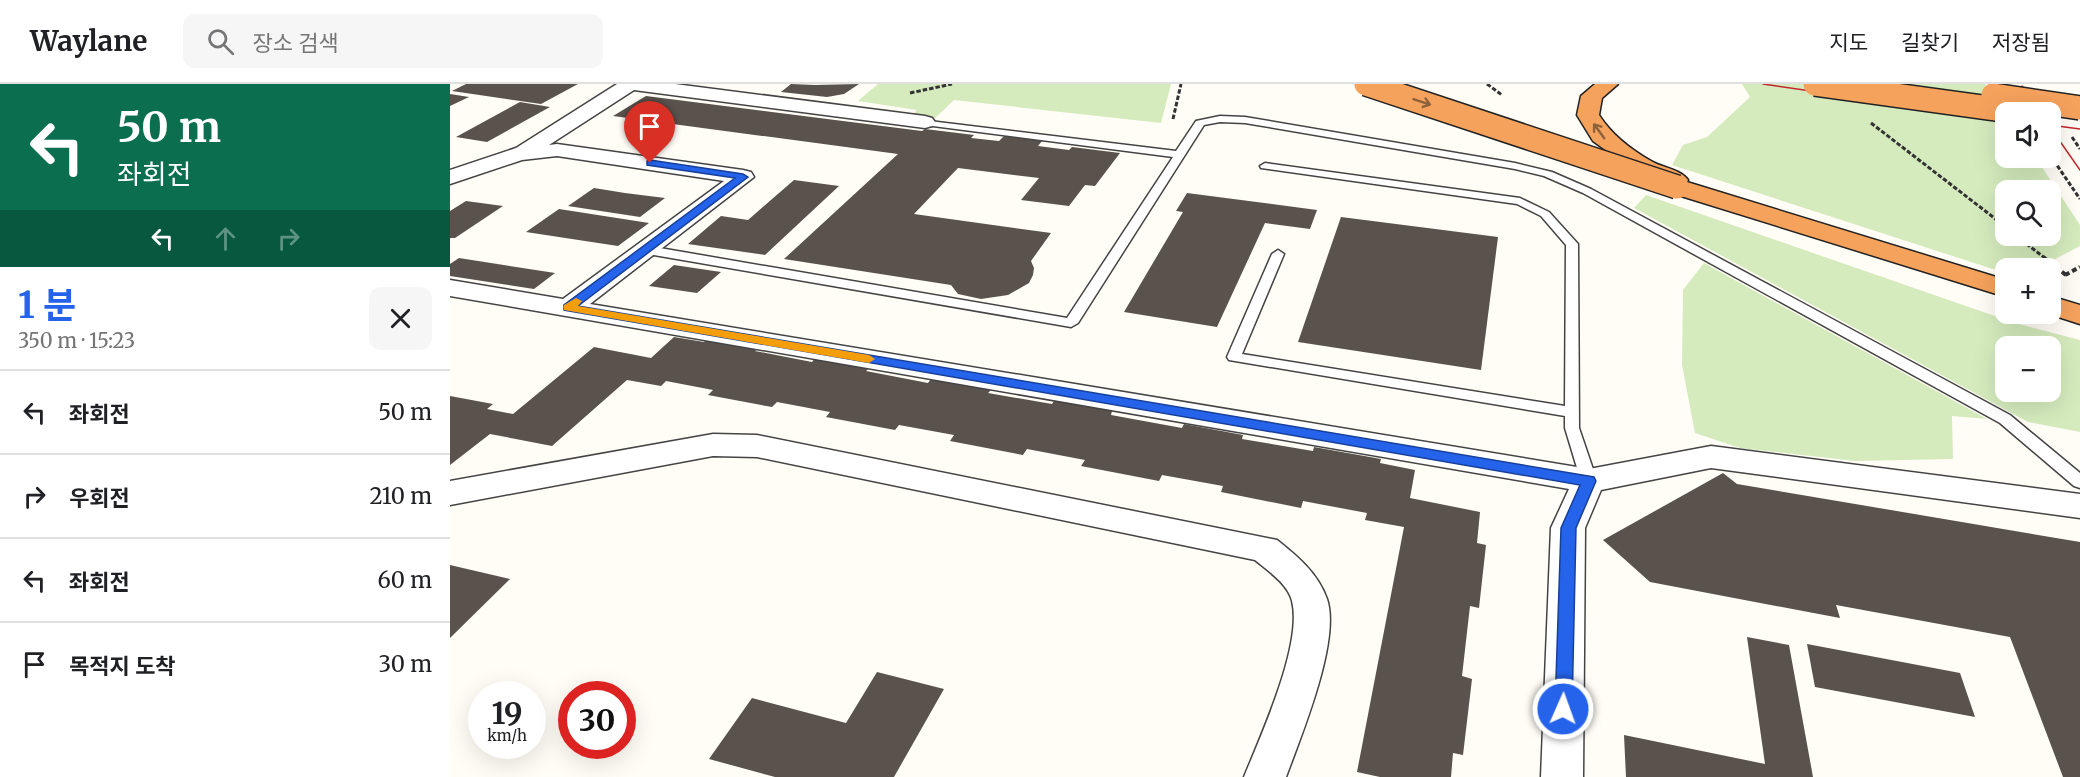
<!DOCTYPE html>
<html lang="ko">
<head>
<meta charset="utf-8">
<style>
	:root { --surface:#fff; --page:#f6f6f6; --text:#202124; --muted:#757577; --line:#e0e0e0; --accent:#2563eb }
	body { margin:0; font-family:Merriweather,"Noto Sans KR",serif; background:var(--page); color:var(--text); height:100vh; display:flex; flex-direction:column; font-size:22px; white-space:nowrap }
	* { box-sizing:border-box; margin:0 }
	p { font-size:20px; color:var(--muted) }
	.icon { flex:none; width:33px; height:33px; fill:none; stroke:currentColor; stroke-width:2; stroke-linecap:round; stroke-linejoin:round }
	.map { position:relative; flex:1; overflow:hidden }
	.side { display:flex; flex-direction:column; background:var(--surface); width:450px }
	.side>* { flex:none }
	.hud { background:#0b6e4f; color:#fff; overflow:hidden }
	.tools { position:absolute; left:1545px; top:18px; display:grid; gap:12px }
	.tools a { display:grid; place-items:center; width:66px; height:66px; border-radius:12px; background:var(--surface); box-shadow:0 6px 24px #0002; font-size:30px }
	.speed { position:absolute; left:18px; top:597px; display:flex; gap:12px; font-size:30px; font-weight:700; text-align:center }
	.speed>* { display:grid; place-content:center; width:78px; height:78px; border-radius:50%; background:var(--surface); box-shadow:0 6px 24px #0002; line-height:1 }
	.speed small { font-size:15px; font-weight:400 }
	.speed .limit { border:9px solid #d22; background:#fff; color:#111 }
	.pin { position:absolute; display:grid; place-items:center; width:51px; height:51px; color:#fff; margin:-62px -26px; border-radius:50% 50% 50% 0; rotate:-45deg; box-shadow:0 0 6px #0007 }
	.pin .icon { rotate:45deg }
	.me { position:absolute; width:66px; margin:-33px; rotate:2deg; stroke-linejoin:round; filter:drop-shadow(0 0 4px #0008) }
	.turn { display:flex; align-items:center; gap:21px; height:126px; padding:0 18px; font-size:27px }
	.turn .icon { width:78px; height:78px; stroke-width:2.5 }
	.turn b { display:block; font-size:42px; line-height:51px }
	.lanes { display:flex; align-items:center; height:57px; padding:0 18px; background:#0003; justify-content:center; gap:30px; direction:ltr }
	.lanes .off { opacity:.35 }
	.round { display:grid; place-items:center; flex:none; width:63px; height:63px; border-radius:12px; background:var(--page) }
	.overview { display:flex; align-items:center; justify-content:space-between; height:102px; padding:0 18px }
	h1 { font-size:36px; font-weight:700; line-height:45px; color:var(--accent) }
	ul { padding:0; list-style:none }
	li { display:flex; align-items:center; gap:18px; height:84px; padding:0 18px; border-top:2px solid var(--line) }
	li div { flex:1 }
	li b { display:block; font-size:22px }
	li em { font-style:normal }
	header { display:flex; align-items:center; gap:36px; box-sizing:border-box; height:84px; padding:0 30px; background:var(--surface); border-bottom:2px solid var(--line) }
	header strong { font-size:28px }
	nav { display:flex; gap:33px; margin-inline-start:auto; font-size:21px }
	.search { width:420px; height:54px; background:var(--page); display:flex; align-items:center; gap:15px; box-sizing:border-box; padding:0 21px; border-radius:12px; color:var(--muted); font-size:22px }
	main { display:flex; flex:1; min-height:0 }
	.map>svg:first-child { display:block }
</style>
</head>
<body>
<header>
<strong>Waylane</strong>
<div class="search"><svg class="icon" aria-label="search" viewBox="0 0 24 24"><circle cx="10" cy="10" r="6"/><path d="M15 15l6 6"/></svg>장소 검색</div>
<nav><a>지도</a><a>길찾기</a><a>저장됨</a></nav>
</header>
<main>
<section class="side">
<div class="hud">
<div class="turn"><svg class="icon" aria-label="left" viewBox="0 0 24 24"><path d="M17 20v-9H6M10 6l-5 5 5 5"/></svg><div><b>50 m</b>좌회전</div></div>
<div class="lanes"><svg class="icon" aria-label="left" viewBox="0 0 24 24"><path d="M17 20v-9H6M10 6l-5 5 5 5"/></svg><svg class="icon off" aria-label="ahead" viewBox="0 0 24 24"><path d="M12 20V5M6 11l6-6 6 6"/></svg><svg class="icon off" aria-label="right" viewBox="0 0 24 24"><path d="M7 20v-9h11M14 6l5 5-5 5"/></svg></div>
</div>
<div class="overview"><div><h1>1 분</h1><p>350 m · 15:23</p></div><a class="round"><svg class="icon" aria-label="close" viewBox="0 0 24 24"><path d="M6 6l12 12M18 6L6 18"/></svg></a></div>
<ul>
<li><svg class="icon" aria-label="left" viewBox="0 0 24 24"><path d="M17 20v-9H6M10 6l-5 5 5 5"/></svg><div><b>좌회전</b></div><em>50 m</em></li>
<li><svg class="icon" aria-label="right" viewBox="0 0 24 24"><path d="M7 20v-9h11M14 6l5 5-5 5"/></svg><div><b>우회전</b></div><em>210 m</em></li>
<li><svg class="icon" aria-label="left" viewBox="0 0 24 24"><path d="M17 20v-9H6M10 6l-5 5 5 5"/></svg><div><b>좌회전</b></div><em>60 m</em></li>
<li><svg class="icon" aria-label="arrive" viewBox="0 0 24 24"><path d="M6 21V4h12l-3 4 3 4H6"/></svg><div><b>목적지 도착</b></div><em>30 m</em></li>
</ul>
</section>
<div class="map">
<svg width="1630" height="693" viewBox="0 0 1630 693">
	<rect width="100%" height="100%" fill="#fffdf5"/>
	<g fill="#d5ebbd" fill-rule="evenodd">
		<path d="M428,0H721L711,39L504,16L483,36L460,33L467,26L408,17Z"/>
		<path d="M1292,0H1535L1555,30L1556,74H1586L1630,141V162L1588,184H1556L1555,189L1222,81L1233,61L1257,53L1300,13ZM1556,106H1600V152H1556Z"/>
		<path d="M1196,111L1565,239L1630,256V348L1578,338L1184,124ZM1600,262V308H1556V262Z"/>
		<path d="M1254,179L1537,335L1502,332L1503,375L1405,377L1290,364L1245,349L1232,281L1233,206Z"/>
	</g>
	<g fill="#5a524d">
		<path d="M16,0H128L91,20L2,7Z"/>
		<path d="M341,0L365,1L409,0L394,10L377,13L331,8Z"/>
		<path d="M0,10L19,13L0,22Z"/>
		<path d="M196,12L472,47L475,45L524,51L521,54L549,57L554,52L592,57L588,62L619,66L622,63L670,69L645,102L635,101L619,122L571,116L589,94L508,84L464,130L601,149L581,177L584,184L583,191L579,199L558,211L531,215L508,210L501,201L334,175L448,70L163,32Z"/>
		<path d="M70,18L100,23L37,58L6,53Z"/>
		<path d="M344,96L389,102L315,171L238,160L271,132L298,136Z"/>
		<path d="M144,104L175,109L215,114L190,133L118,122Z"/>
		<path d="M737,109L867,126L860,145L815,139L767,243L674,228L733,128L726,127Z"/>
		<path d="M16,117L53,122L5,154H0V127Z"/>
		<path d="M109,125L199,139L168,162L76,148Z"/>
		<path d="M891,133L1048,153L1031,286L848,258Z"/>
		<path d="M9,174L105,189L84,205L0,192V180Z"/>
		<path d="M224,181L271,188L247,209L199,202Z"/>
		<path d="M224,253L254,258L257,255L308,264L305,267L362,278L365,274L419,284L416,287L478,299L481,295L541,306L538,309L602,320L604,317L662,327L661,331L732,344L734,340L793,351L792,355L863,367L864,363L931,375L930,379L965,386L960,414L1030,428L1027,459L1036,461L1029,524L1020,522L1012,592L1022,595L1013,671L1003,669L1001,693H930L907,688L954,443L915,436L917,429L853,417L851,424L771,408L773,402L712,391L709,397L631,382L635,376L577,365L573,371L500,357L504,351L449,341L445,346L376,333L380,328L327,318L322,323L258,311L263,306L216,297L211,302L177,296L102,362L40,350L0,381V312L43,320L37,325L63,330L144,263L201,274Z"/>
		<path d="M1273,389L1287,400L1630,458V693H1613L1560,553L1386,521L1390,534L1200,498L1153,456Z"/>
		<path d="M0,481L60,495L0,554Z"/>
		<path d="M1297,553L1339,561L1363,693H1176L1174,651L1315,680Z"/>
		<path d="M1357,560L1510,589L1525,633L1365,603Z"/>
		<path d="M427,588L494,605L444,693H325L259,675L302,614L396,639Z"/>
	</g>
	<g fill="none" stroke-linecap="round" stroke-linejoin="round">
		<defs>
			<g id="lane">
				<path d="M770,32L795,33L1065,79L1102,88L1141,105L1560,331L1630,389V404L1624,402L1550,339L1133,109L1094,92L1065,85L795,39L770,38L754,41L628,239L621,243L198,170L192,166L198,162L617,234L723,73L475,41L471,40V36L726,67L746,37Z"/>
				<path d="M815,79L1070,114L1099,128L1128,160L1129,344L1147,397L1145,401H1133L1131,397L1115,344V332L779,276L777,273L822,170L828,166L834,170L792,270L1115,322L1116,161L1091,132L1067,120L811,84L810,82Z"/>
			</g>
			<g id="street">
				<path d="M167,0H225L475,32L482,34L485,38L482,42L475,44L184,6L99,61L107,60L293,86L301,88L304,93L140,220L1139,385L1261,362L1630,410V434L1261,384L1151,406L1135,444L1133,693H1091L1101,444L1119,405L0,212V196L113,215L274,97L107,72L72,76L0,100V86L66,64Z"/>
				<path d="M263,350L307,351L827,456C847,472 868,489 877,515C891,556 851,652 836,693H794C811,651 853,560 842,517C838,500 817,486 805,476L307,373L263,372L0,421V397Z"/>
			</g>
			<g id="highway">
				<path d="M1145,0H1168L1152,14L1149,31C1162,51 1180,65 1201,77C1213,84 1230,85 1238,96L1237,98L1556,196V213L1218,108L1215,103L1216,101L1186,88L1143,57L1127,31L1131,12Z"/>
				<path d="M1600,212L1630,221V240L1599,230Z"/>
			</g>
		</defs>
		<use href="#lane" stroke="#444" stroke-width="3"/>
		<use href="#street" stroke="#444" stroke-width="3"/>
		<use href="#highway" stroke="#222" stroke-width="3"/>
		<g stroke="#333" stroke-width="3" stroke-dasharray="4.5 2" stroke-linecap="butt">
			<path d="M1037,0L1052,11"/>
			<path d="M460,9L502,0"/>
			<path d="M723,35L731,0"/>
			<path d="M1421,39L1556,143"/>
			<path d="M1622,53L1630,65"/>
			<path d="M1600,71L1630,115"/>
			<path d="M1566,152L1595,174"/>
		</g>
		<g stroke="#333" stroke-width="4" stroke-dasharray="5 3" stroke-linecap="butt">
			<path d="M1593,173L1616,191"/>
			<path d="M1615,191L1630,183"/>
			<path d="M1569,230L1583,233"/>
		</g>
		<use href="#lane" fill="#fff" fill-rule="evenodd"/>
		<use href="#street" fill="#fff" fill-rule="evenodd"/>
		<use href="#highway" fill="#f5a25d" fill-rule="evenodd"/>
		<g stroke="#c4262e" stroke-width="1.5">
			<path d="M1313,0L1556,35"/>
			<path d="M1539,0L1630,13"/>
			<path d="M1572,2L1590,28"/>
			<path d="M1600,41L1630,45"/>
			<path d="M1600,43L1630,86"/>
		</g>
		<defs>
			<g id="highway-bridge">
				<path d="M916,0L1227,103"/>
				<path d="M1365,0L1568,28"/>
				<path d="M1543,11L1630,24"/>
			</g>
		</defs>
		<use href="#highway-bridge" stroke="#222" stroke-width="26" stroke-linecap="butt"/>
		<use href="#highway-bridge" stroke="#f5a25d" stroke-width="23"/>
	</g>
	<defs><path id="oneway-shaft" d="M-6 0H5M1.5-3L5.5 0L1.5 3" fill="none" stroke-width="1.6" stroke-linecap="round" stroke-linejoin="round" transform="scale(1.5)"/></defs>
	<g stroke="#8e613b">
		<use href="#oneway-shaft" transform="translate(972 18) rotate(18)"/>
		<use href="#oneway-shaft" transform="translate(1149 47) rotate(-126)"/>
	</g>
	<path fill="#2563eb" stroke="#184099" stroke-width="1.5" d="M200,76L293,90L298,93L128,222L1144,393L1146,397L1126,444L1122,625L1120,631L1113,633L1107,631L1105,625L1111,444L1130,401L114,226V221L285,94L197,81V77Z"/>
	<path fill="#f59e0b" d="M126,214L132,217L128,222L419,271L425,275L419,279L114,226V221Z"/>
</svg>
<div class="tools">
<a><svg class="icon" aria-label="sound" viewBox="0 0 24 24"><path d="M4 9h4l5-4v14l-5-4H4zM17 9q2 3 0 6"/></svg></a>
<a><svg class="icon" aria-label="search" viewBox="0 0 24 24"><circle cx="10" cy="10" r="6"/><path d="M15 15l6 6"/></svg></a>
<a>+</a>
<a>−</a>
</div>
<div class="speed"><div>19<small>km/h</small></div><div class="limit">30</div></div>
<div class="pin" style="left:200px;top:79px;background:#d93025"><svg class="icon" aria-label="arrive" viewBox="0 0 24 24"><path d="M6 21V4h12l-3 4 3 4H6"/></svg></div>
<svg class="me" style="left:1113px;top:625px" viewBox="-20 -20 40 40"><circle r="17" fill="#2563eb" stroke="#fff" stroke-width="3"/><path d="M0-11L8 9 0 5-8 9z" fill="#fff"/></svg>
</div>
</main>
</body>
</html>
